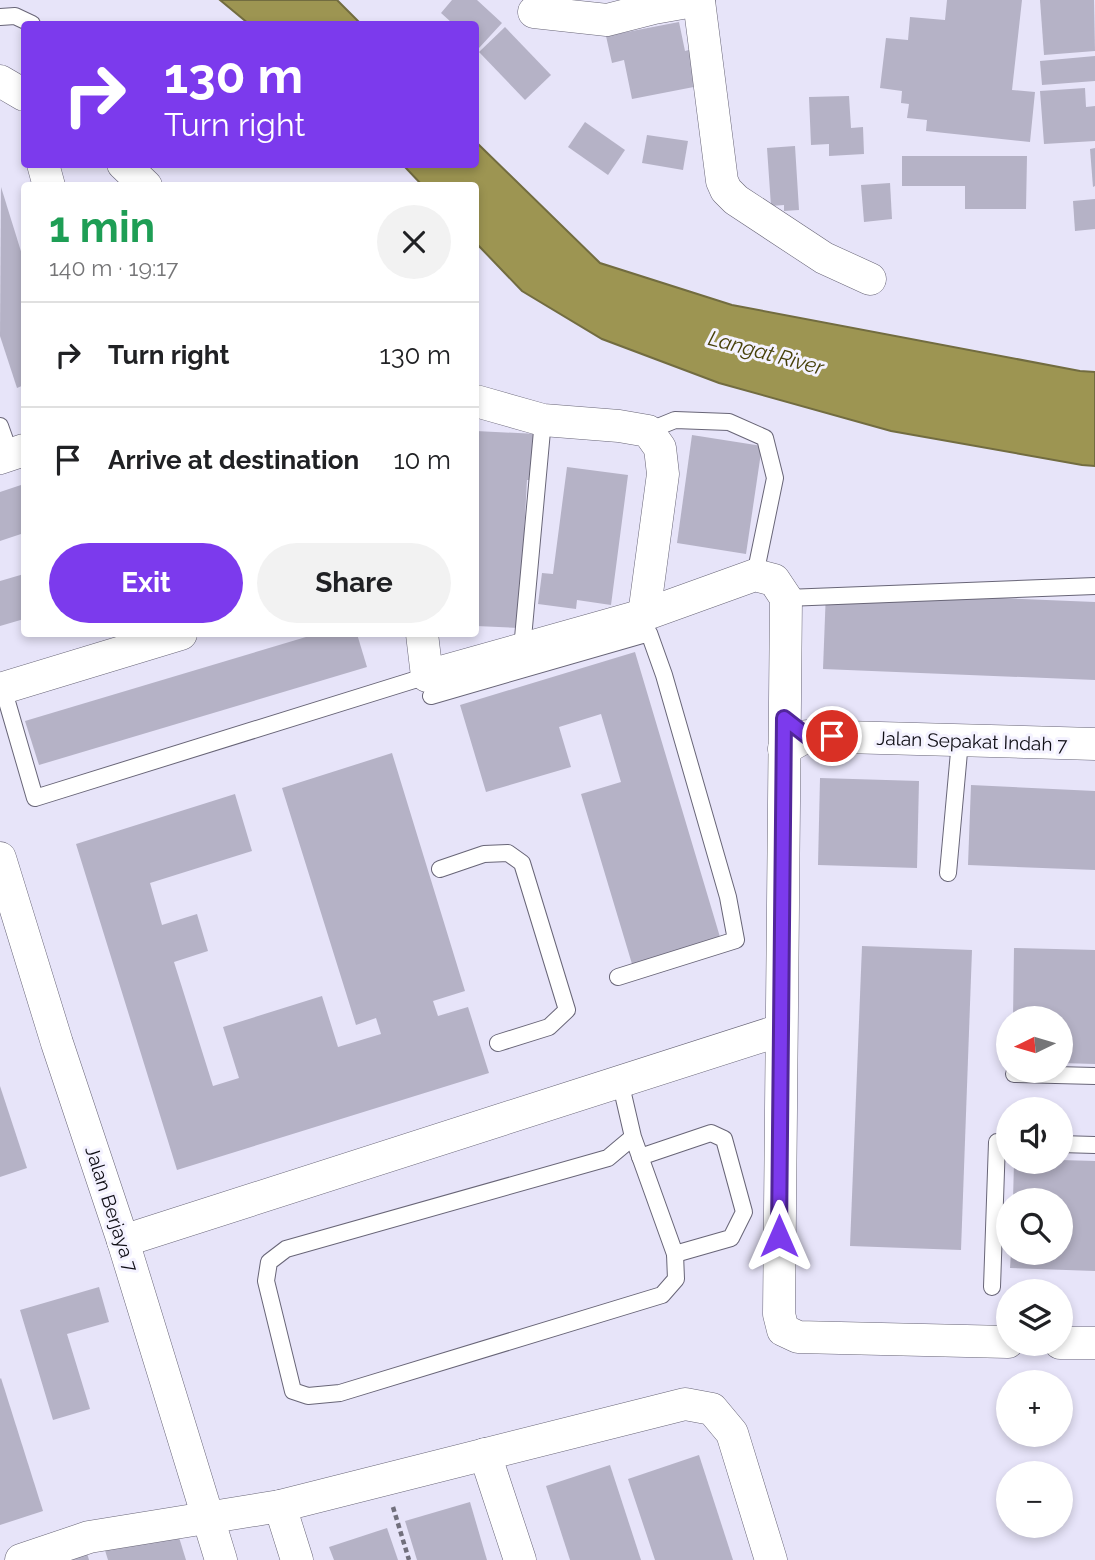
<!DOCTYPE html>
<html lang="en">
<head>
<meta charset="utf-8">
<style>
	:root { --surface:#fff; --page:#f2f2f2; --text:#202124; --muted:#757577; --line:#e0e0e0; --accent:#7c3aed }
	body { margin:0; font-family:Raleway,sans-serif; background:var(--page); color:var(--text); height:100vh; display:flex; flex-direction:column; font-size:26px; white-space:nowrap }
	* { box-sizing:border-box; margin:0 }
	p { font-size:23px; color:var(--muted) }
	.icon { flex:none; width:38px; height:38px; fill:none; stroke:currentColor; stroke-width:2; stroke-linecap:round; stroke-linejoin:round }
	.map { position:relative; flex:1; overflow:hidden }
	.panel { position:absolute; left:21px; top:182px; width:458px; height:455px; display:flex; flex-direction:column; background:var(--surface); border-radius:7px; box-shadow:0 4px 10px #0003 }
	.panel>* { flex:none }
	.hud { position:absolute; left:21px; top:21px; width:458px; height:147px; border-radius:7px; box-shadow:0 4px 10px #0003; background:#7c3aed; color:#fff; overflow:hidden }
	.needle { width:46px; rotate:265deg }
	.controls { position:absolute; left:996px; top:1006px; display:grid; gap:14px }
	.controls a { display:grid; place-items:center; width:77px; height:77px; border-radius:50%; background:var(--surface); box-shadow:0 4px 10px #0003; font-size:35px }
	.pin { position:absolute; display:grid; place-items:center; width:60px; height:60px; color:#fff; margin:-30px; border:4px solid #fff; border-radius:50%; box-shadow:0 2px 7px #0007 }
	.me { position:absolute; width:77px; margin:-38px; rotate:0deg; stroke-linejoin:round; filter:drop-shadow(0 0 5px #0008) }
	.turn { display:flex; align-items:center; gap:24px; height:147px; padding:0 28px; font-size:32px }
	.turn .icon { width:91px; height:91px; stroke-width:2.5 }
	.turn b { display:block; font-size:49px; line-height:60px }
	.round { display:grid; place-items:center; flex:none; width:74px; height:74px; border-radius:37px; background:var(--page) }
	.head { display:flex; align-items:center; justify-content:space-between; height:119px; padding:0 28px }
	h1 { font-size:42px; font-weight:700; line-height:52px; color:#1e9e55 }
	.button { display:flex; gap:14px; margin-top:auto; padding:14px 28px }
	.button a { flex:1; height:80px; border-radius:42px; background:var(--accent); color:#fff; font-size:28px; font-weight:700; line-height:80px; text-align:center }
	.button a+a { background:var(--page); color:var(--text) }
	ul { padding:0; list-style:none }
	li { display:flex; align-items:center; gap:21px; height:105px; padding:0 28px; border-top:2px solid var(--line) }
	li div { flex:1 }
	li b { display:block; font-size:26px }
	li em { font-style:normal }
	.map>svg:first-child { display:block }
</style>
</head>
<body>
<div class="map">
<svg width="1095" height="1560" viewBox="0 0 1095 1560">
	<rect width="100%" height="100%" fill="#e7e4f9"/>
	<g fill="#9d9552" stroke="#726c40" stroke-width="2">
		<path d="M220,0H337L361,24H249Z"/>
		<path d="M476,142L600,263L732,305L1080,371L1095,372V466L1082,465L891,431L719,383L602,339L522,291L476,243V186L422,185L403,165L476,164Z"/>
	</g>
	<g fill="#b5b2c6">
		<path d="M452,0H477L502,23L479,48L476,44V24H449L451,22L441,13Z"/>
		<path d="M947,0H1022L1012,90L1035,92L1030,142L926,131L927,120L907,118L909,104L901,103L902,91L880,88L886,38L908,40L910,17L945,20Z"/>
		<path d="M1040,0H1094L1095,51L1044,55Z"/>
		<path d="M679,22L685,51L696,48L704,85L632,99L624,60L612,63L606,36Z"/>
		<path d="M505,27L551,75L525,100L479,52Z"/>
		<path d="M1095,56V81L1042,85L1040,61Z"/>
		<path d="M1085,88L1086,107L1095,106V141L1044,144L1040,91Z"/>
		<path d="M849,96L851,128L863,127L864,154L829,156V144L811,145L809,97Z"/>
		<path d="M585,122L625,150L608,175L568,147Z"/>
		<path d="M647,135L688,141L683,170L642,163Z"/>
		<path d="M795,146L799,210L784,211V205L771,206L767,148Z"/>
		<path d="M1095,148V186L1093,187L1090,149Z"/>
		<path d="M902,156H1027L1026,209H965V186H902Z"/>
		<path d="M890,183L892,219L864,222L861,185Z"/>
		<path d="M1,187L24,261V385L17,388L0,336Z"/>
		<path d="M1095,199V229L1075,231L1073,201Z"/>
		<path d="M476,431L538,434L536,480H527L519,628L476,626Z"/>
		<path d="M692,435L762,446L746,554L677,543Z"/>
		<path d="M567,467L628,475L611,605L577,600L576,609L538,604L542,573L553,574Z"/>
		<path d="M24,484V533L0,541V492Z"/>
		<path d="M24,574V619L0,626V581Z"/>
		<path d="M826,591L1095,602V680L823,669Z"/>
		<path d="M316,634H357L367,667L39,765L25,721Z"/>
		<path d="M635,652L720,937L632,964L581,794L621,782L601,714L559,727L571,767L486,792L460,705Z"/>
		<path d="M392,753L465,991L433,1001L438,1016L468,1007L489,1073L177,1170L76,844L235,794L252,851L150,883L162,925L197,914L208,951L174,962L213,1086L239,1078L223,1027L322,996L338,1047L381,1034L376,1018L356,1025L282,788Z"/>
		<path d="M820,778L919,781L917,868L818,865Z"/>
		<path d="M971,785L1095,791V870L968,865Z"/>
		<path d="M862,946L972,950L961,1250L850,1246Z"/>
		<path d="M1014,948L1095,950V1064L1060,1063V1018H1013Z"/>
		<path d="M0,1086L27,1168L0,1177Z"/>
		<path d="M1060,1160L1095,1161V1271L1010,1268L1011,1253H1060V1200H1013L1014,1162H1060Z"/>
		<path d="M99,1287L109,1322L67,1334L90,1409L53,1420L20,1310Z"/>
		<path d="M1,1378L43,1511L0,1525V1379Z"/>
		<path d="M699,1455L733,1560H655L628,1479Z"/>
		<path d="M610,1465L641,1560H570L546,1486Z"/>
		<path d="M470,1502L487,1560H417L405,1521Z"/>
		<path d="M173,1518L186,1560H108L102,1541Z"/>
		<path d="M387,1528L398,1560H334L329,1547Z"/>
		<path d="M85,1546L89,1560H45Z"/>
	</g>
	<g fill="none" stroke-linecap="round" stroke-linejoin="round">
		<defs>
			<g id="service">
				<path d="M0,17L15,16L32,24"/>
				<path d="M0,426L10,454"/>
				<path d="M648,431L675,420L729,422L765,438L775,478L755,575"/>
				<path d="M786,598L1095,586"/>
				<path d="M522,649L543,420"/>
				<path d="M3,688L35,798L427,676"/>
				<path d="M431,696L649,633L664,675L728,897L736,940L618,977"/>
				<path d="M440,869L484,854L508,853L522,863L567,1010L549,1027L498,1043"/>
				<path d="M948,873L960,741"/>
				<path d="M1014,1074L1095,1076"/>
				<path d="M620,1081L633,1137L675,1254L676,1279L662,1295L340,1393L308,1396L293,1391L266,1281L269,1262L286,1249L608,1158L633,1137"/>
				<path d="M1060,1144L1095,1145"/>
				<path d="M640,1157L711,1133L724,1139L744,1212L731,1238L675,1254"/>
				<path d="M992,1287L997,1142L1008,1143"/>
			</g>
			<g id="minor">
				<path d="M699,1L722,181L726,190L736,200L824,258L870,279"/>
				<path d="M534,12L607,20L654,8L699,0"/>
				<path d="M0,81L24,95"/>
				<path d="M43,164L49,186"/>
				<path d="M123,164L146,186"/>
				<path d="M476,401L543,420L619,426L648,431L660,448L663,474L644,615"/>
				<path d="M0,458L24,450"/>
				<path d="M422,634L427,676L644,615L755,575L774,580L786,598L779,1314L783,1330L798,1337L1008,1342"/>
				<path d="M3,688L181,634"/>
				<path d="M784,749L807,736L1095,744"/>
				<path d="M0,858L57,1043L123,1241L221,1560"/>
				<path d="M123,1241L781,1030"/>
				<path d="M1060,1343H1095"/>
				<path d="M485,1454L520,1560"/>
				<path d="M280,1506L297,1560"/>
				<path d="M21,1560L89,1537L280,1506L685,1404L712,1409L732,1433L771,1560"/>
			</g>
		</defs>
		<use href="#service" stroke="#686577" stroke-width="18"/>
		<use href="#minor" stroke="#686577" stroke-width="33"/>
		<path stroke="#716f7c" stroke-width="4.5" stroke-dasharray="5 3.5" stroke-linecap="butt" d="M393,1507L409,1560"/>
		<use href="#service" stroke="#fff" stroke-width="16"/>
		<use href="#minor" stroke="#fff" stroke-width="32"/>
	</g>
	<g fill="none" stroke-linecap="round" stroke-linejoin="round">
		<defs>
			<path id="route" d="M779,1236L784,718L807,736H832"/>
		</defs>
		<use href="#route" stroke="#51269a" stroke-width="18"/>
		<use href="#route" stroke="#7c3aed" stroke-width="12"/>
	</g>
	<g text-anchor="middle" stroke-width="6" stroke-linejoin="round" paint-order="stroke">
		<g font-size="19" fill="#0f0e15" stroke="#f4f2ff">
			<text transform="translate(972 741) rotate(2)" y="7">Jalan Sepakat Indah 7</text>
			<text transform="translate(112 1209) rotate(72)" y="7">Jalan Berjaya 7</text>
		</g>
		<g font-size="21" font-style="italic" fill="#474009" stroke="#f4f2ff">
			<text transform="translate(766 353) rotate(15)" y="7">Langat River</text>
		</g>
	</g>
</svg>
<div class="controls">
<a><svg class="needle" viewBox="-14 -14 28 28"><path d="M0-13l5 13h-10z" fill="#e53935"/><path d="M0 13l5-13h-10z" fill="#757577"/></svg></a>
<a><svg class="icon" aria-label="sound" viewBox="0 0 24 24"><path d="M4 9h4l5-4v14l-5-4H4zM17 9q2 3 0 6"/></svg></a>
<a><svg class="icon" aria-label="search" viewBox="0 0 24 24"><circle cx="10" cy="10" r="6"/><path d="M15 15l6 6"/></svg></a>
<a><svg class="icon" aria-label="layers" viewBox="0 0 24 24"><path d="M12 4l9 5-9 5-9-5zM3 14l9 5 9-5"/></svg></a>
<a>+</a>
<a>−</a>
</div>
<div class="pin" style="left:832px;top:736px;background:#d93025"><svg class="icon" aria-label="arrive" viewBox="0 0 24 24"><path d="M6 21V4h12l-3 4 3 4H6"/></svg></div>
<svg class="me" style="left:779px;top:1236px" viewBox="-20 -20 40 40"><path d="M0-17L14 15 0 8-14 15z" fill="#7c3aed" stroke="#fff" stroke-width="4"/></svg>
<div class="hud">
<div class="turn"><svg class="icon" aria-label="right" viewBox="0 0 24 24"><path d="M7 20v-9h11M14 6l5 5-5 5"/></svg><div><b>130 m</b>Turn right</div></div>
</div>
<section class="panel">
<div class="head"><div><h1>1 min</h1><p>140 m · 19:17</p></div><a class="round"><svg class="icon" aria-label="close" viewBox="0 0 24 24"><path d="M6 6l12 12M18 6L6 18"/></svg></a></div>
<ul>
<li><svg class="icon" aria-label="right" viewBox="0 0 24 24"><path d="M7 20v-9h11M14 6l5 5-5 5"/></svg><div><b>Turn right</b></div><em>130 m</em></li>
<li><svg class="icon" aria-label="arrive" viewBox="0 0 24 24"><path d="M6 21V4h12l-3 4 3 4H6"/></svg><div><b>Arrive at destination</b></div><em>10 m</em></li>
</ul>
<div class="button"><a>Exit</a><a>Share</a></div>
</section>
</div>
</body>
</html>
